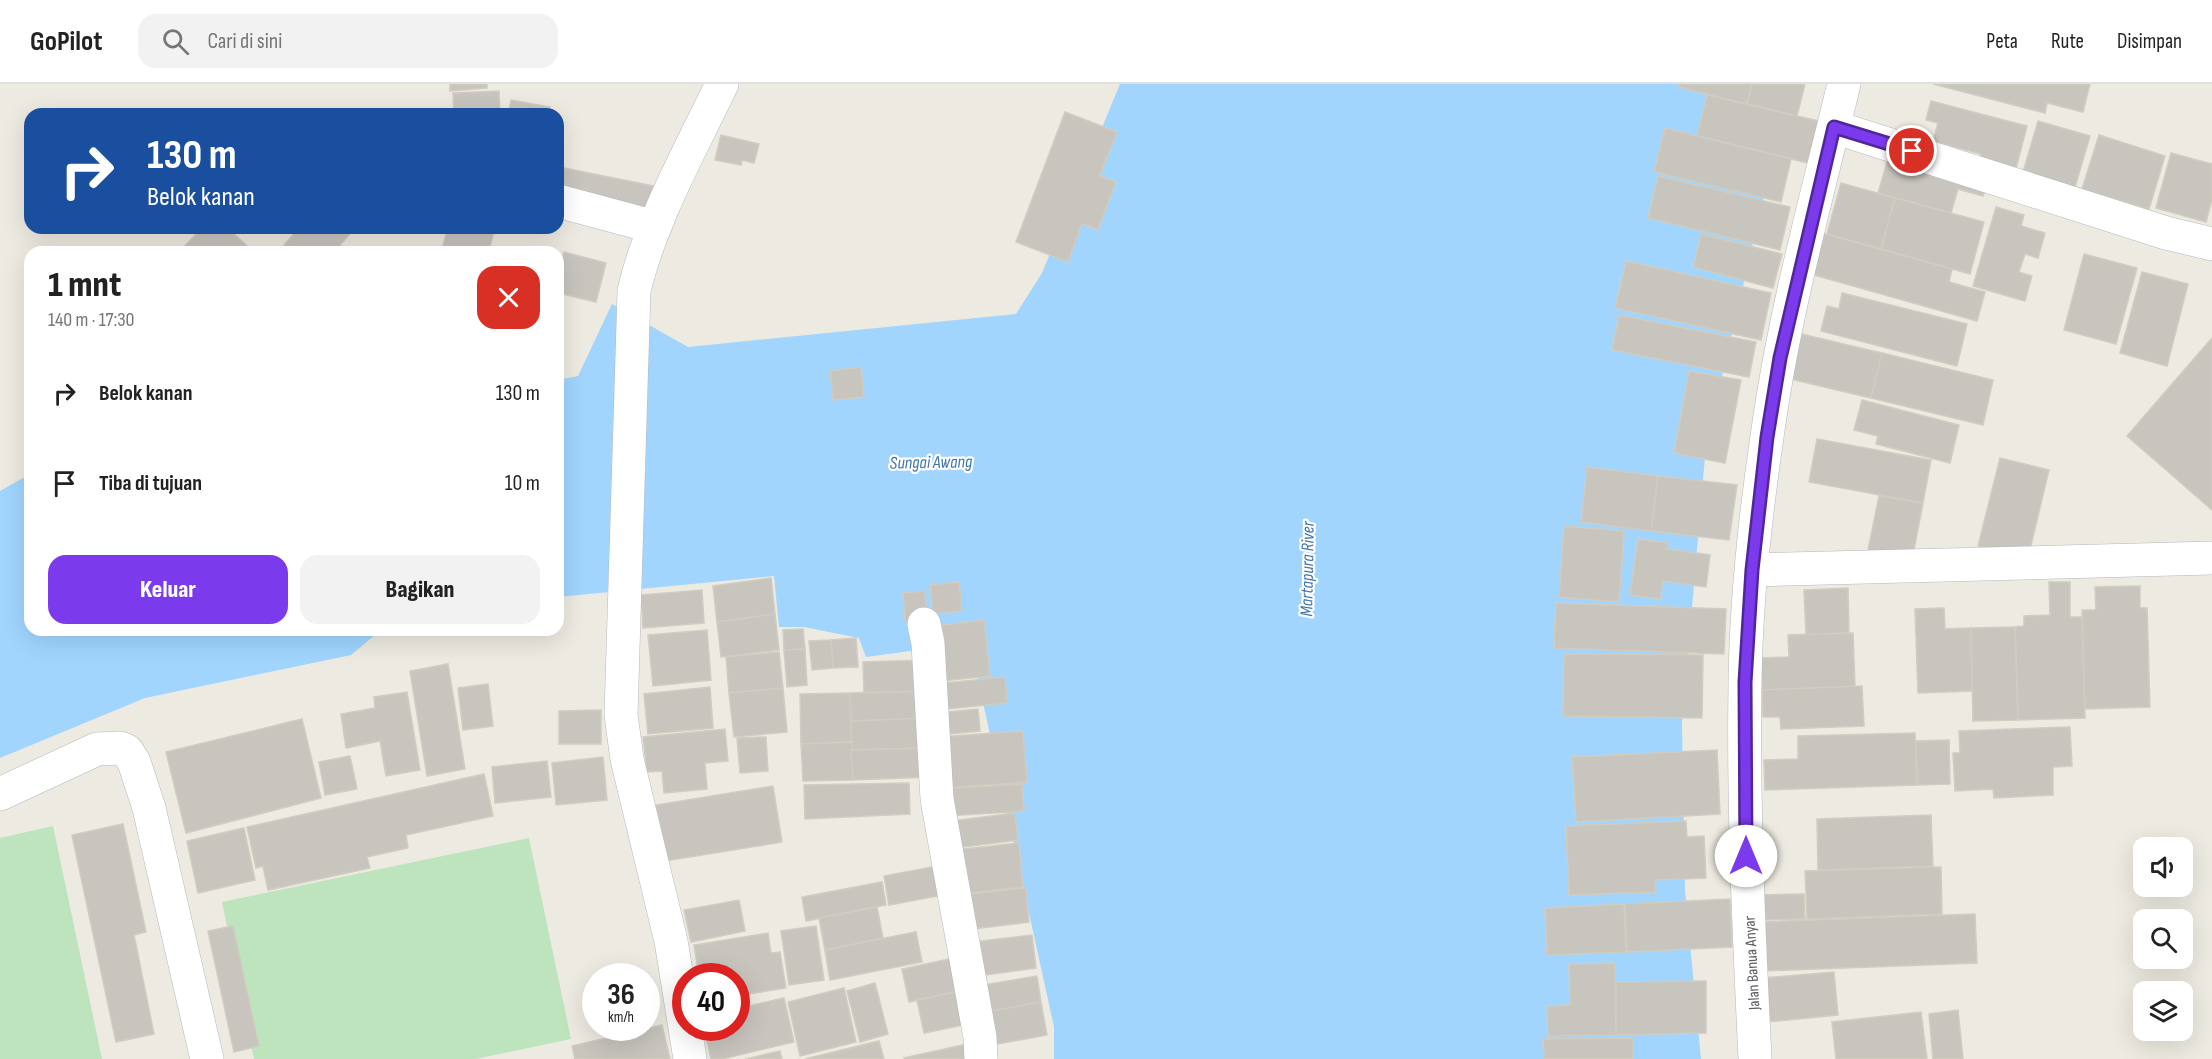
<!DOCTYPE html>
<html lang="id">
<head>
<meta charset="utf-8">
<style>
	:root { --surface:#fff; --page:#f2f2f2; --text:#222; --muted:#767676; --line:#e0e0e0; --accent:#7c3aed }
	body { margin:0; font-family:"Sofia Sans Condensed",sans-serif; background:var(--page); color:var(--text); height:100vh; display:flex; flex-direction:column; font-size:22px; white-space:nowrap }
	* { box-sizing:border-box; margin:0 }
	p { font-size:20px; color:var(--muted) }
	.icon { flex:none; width:33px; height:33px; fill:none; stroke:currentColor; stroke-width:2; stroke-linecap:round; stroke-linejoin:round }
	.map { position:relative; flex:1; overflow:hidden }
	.details { position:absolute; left:24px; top:162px; width:540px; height:390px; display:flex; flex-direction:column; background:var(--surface); border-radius:18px; box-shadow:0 6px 24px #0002 }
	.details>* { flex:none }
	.banner { position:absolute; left:24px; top:24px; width:540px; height:126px; border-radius:18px; box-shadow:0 6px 24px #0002; background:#1a4fa0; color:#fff; overflow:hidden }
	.controls { position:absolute; left:2133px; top:753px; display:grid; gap:12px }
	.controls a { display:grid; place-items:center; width:60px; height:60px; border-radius:12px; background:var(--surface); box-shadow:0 6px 24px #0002; font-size:30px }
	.speed { position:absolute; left:582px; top:879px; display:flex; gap:12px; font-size:30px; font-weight:700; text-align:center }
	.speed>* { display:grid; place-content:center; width:78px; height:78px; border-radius:50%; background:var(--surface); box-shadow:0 6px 24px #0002; line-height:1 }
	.speed small { font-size:15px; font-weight:400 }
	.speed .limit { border:9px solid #d22; background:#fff; color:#111 }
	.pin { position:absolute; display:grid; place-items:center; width:51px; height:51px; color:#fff; margin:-26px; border:3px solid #fff; border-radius:50%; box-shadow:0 2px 6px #0007 }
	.me { position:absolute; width:66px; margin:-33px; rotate:0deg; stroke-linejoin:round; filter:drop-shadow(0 0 4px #0008) }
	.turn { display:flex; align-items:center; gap:21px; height:126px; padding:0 24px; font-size:27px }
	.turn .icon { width:78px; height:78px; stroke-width:2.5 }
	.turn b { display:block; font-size:42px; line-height:51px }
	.round { display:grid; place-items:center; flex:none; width:63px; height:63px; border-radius:18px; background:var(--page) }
	.headline { display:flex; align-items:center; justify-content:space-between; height:102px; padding:0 24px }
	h1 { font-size:36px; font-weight:800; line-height:45px }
	.cta { display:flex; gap:12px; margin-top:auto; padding:12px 24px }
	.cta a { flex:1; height:69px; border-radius:18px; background:var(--accent); color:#fff; font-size:24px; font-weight:800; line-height:69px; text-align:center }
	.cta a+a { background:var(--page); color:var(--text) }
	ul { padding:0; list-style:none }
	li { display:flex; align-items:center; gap:18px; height:90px; padding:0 24px }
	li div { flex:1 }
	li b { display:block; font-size:22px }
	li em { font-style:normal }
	header { display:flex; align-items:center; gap:36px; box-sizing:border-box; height:84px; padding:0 30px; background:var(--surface); border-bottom:2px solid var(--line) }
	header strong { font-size:28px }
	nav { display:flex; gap:33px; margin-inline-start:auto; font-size:21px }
	.search { width:420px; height:54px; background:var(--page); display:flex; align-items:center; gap:15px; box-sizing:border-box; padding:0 21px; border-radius:18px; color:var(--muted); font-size:22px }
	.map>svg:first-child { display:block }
</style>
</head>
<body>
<header>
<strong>GoPilot</strong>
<div class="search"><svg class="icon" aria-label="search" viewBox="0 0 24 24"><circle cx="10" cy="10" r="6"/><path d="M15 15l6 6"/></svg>Cari di sini</div>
<nav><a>Peta</a><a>Rute</a><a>Disimpan</a></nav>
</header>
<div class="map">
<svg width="2212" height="975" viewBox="0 0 2212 975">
	<rect width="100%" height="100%" fill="#edeae1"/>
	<g fill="#bee4be">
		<path d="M53,742L102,975H0V754Z"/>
		<path d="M529,754L571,955L476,975H254L222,818Z"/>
	</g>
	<g fill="#a1d5fe">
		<path d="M1120,0H1790L1706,361L1682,640L1685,807L1701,975H1054V943L970,559L866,573L859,554L804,543H779L774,492L558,513V296L578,292L612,220L688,263L1016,230L1042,189Z"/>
		<path d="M30,390V546H381L351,571L145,614L0,674V407Z"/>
	</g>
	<g fill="#c8c5bf" stroke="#d1ccc0" stroke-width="1.5">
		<path d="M450,0H487V4L450,7Z"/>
		<path d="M1679,0H1752L1747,20L1678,3Z"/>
		<path d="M1752,0H1805L1797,32L1747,20Z"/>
		<path d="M1933,0H2090L2083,28L2047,19L2045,29Z"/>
		<path d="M499,7L500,30H454L453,9Z"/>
		<path d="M1707,11L1819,37L1808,79L1697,52Z"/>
		<path d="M511,16L550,23L549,30H508Z"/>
		<path d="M1931,17L2027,42L2014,92L1977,83L1981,70L1933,57L1938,39L1926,36Z"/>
		<path d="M1065,28L1117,48L1100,92L1116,98L1098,146L1082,140L1068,178L1016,158Z"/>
		<path d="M2038,37L2090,52L2073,110L2021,95Z"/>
		<path d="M1665,44L1791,75L1781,118L1654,88Z"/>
		<path d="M721,51L759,60L754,79L742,76L741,81L715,76Z"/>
		<path d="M2099,51L2165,72L2149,125L2082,105Z"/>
		<path d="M1890,68L1989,95L1983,112L1958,105L1951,129L1878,109Z"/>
		<path d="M2171,69L2212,80V115L2206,138L2156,124Z"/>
		<path d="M564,84L659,103L653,130L558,111Z"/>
		<path d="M1658,92L1790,123L1780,166L1648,134Z"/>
		<path d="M1841,99L1895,114L1881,165L1827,150Z"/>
		<path d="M1895,114L1984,138L1970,190L1881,165Z"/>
		<path d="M1996,123L2024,131L2021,142L2045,149L2038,174L2025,170L2019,188L2032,192L2025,217L1973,202Z"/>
		<path d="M202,144H228L252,167L179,168Z"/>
		<path d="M299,144H355L334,168H292L284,161Z"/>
		<path d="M448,144H495L489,166L441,168Z"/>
		<path d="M1818,148L1952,185L1949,198L1985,208L1977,237L1807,189Z"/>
		<path d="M1701,150L1782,170L1773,204L1693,183Z"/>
		<path d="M564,168L606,179L596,218L558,209V190Z"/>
		<path d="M2084,170L2137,184L2116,260L2064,246Z"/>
		<path d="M1626,177L1771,209L1761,256L1615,224Z"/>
		<path d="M2142,188L2188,200L2167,282L2120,269Z"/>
		<path d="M1842,209L1967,240L1957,282L1821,247L1827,222L1839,225Z"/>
		<path d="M1619,231L1756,258L1749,293L1612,266Z"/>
		<path d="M1797,249L1882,269L1871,314L1786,294Z"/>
		<path d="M2212,254V426L2127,352Z"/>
		<path d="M1882,269L1993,296L1983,341L1871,314Z"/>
		<path d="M861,283L864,313L833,316L830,287Z"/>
		<path d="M1689,287L1741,296L1725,379L1674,369Z"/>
		<path d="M1862,316L1959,341L1950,379L1876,360L1878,352L1854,346Z"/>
		<path d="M1817,355L1931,376L1923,419L1809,398Z"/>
		<path d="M2000,374L2049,386L2028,474L1978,462Z"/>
		<path d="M1587,383L1658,392L1651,447L1581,438Z"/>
		<path d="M1658,392L1737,401L1729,456L1651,447Z"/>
		<path d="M1879,412L1923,419L1912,476H1866Z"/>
		<path d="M1564,442L1624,447L1619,518L1559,513Z"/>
		<path d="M1638,455L1668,459L1667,465L1710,471L1706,503L1663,497L1660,515L1630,511Z"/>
		<path d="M771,494L775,530L717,538L713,502Z"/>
		<path d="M959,498L962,527L933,530L930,501Z"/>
		<path d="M2049,498H2070V533H2082L2085,634L2018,636L2015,543L2024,542V532L2050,531Z"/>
		<path d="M2140,502V524H2147L2150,623L2085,625L2082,526H2096L2095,503Z"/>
		<path d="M1848,504L1849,549L1806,551L1804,506Z"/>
		<path d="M702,506L704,539L643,544L641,511Z"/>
		<path d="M925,507L927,535L905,537L903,509Z"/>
		<path d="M1556,519L1726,525L1724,570L1554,564Z"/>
		<path d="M1944,524L1945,545L1971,544L1972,607L1918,609L1915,525Z"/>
		<path d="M775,530L779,566L721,573L717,538Z"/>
		<path d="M984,536L990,592L932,598L927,543Z"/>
		<path d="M2015,543L2018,636L1973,637L1971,544Z"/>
		<path d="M803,545L805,565L784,566L783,546Z"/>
		<path d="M707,546L711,596L653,602L648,551Z"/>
		<path d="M1853,549L1855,603L1762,606L1761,574L1789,573L1788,551Z"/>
		<path d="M856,554L858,583L833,584L831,556Z"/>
		<path d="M831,556L833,584L812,586L809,557Z"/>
		<path d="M805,565L807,601L787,603L784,566Z"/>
		<path d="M779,568L783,604L729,609L726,573Z"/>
		<path d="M1564,570L1703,571L1702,634L1563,632Z"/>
		<path d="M927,576L928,607L864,609L863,578Z"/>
		<path d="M448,580L465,685L427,692L410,587Z"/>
		<path d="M1005,593L1007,619L937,626L935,600Z"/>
		<path d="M488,600L493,642L463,646L458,604Z"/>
		<path d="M1862,602L1864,642L1781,645L1780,633H1763L1762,606Z"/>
		<path d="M710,603L713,644L648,650L644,610Z"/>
		<path d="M783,604L787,648L734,653L729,609Z"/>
		<path d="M928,607L929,634L851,637L850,609Z"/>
		<path d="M407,608L420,686L386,692L380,657L346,664L341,630L375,624L374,613Z"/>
		<path d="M850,609L852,658L801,660L800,610Z"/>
		<path d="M978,625L980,647L939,651L937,629Z"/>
		<path d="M601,626V660H559V627Z"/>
		<path d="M929,634L930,664L851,666V637Z"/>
		<path d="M302,635L321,714L186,749L166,668Z"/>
		<path d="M2070,643L2072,682L2053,683V711L1994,714L1993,705L1955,707L1953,669H1960L1959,647Z"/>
		<path d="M725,645L728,677L705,679L707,705L664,709L662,687L647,688L643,653Z"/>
		<path d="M1023,647L1027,698L944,704L941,653Z"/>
		<path d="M1915,649L1917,701L1765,706L1764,676L1798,675V652Z"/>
		<path d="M766,653L768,687L740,689L737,654Z"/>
		<path d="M1949,656L1950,700L1917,701L1916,657Z"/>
		<path d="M852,658L853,696L803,697L801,660Z"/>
		<path d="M930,664V693L853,696L851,666Z"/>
		<path d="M1717,666L1720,730L1576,738L1572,673Z"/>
		<path d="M350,672L357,705L325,711L319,678Z"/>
		<path d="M603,673L607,716L556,721L552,679Z"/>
		<path d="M547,677L551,713L495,719L492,683Z"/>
		<path d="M484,690L493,732L406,751L408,764L367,773L370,784L268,806L263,782L256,784L247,743Z"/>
		<path d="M909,699L910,730L805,735L804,701Z"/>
		<path d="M1022,700L1024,727L946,732L944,705Z"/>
		<path d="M773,702L782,758L665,777L656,721Z"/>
		<path d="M1015,729L1018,756L956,764L952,737Z"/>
		<path d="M1931,731L1933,782L1818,786L1817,735Z"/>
		<path d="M1686,737L1687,753L1704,752L1706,794L1655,796L1656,808L1569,811L1566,742Z"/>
		<path d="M123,740L146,848L134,851L154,950L116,958L72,751Z"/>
		<path d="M244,744L255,796L198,809L187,757Z"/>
		<path d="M1019,759L1023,803L961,810L956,766Z"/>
		<path d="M942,781L948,810L889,821L884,792Z"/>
		<path d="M1941,783L1942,830L1807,835L1805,787Z"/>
		<path d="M882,798L886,821L806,837L802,813Z"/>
		<path d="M1026,804L1029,838L965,846L961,811Z"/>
		<path d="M1804,810L1805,835L1761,836L1760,811Z"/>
		<path d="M1730,815L1732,863L1627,868L1625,820Z"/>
		<path d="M739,816L745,847L691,858L684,826Z"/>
		<path d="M1624,820L1626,868L1547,871L1545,824Z"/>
		<path d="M877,823L883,854L825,866L819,834Z"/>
		<path d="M1975,830L1977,879L1763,887L1761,838Z"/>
		<path d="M233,842L259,962L234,968L208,847Z"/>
		<path d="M816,842L824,896L789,901L781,847Z"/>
		<path d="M916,848L922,878L830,896L825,866Z"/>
		<path d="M768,849L771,869L780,868L786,904L736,912V892H699L694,861Z"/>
		<path d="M1032,851L1036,884L978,892L974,858Z"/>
		<path d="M959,873L966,906L909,918L902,885Z"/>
		<path d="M1615,879L1616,951L1548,952L1547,922L1570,921L1569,880Z"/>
		<path d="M1834,888L1838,931L1767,938L1763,894Z"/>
		<path d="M1037,892L1041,918L981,929L977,902Z"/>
		<path d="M1706,897V949L1616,951V898Z"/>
		<path d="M875,899L888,950L860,958L847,907Z"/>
		<path d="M844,904L856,958L800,972L788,918Z"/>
		<path d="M966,906L973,939L924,949L917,916Z"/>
		<path d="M784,914L794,958L722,975H711L704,944H736V925Z"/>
		<path d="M1041,918L1047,951L987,962L981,929Z"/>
		<path d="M1958,926L1963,975H1933L1929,930Z"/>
		<path d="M1921,928L1927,975H1836L1832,938Z"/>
		<path d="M662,941L670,975H575L572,962Z"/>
		<path d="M1633,954V975H1544L1543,955Z"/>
		<path d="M879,957L884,975H805Z"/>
		<path d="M972,959L975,975H905L904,974Z"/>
		<path d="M780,967L782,975H745Z"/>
	</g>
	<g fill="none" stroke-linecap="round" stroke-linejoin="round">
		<defs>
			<g id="street">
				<path d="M1834,43L2166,149L2212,160"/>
				<path d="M558,117L655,143"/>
				<path d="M1752,486L2212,474"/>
				<path d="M924,540L928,559L937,715L980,953L981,975"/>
				<path d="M0,710L97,665L120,664L127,667L134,678L149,724L207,975"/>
			</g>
			<g id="secondary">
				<path d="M690,975L671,857L627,675L621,631L634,207C651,135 690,67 722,0"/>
				<path d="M1755,975C1749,850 1743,724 1745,599C1746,517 1755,434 1767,353C1783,234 1816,116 1844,0"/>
			</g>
		</defs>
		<use href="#street" stroke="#b4b8bc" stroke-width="34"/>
		<use href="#secondary" stroke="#b5b9be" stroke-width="34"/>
		<use href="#street" stroke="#fff" stroke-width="33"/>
		<use href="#secondary" stroke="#fff" stroke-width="33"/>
	</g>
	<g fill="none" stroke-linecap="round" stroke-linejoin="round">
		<defs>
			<path id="route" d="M1746,772L1745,598L1752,486L1767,353L1780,274L1834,43L1912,67"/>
		</defs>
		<use href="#route" stroke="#51269a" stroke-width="15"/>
		<use href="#route" stroke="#7c3aed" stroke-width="10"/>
	</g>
	<g text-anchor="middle" stroke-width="4.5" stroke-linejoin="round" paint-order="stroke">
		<g font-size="16" fill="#5a5e62" stroke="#fff">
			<text transform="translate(1751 879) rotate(-93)" y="6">Jalan Banua Anyar</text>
		</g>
		<g font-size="18" font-style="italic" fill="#3f76af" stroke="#fff">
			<text transform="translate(931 378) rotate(-1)" y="6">Sungai Awang</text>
			<text transform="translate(1307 485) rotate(-89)" y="6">Martapura River</text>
		</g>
	</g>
</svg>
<div class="controls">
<a><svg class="icon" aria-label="sound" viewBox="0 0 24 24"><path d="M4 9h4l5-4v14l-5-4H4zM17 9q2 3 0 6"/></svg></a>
<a><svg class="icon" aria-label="search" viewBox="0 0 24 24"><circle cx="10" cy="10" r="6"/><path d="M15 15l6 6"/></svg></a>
<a><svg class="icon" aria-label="layers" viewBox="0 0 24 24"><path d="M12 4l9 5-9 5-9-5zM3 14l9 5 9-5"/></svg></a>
</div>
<div class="speed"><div>36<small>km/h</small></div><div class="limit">40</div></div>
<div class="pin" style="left:1912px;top:67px;background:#d93025"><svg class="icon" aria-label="arrive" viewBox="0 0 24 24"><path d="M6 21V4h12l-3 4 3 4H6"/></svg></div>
<svg class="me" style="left:1746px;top:772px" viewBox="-20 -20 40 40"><circle r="19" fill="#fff"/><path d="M0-13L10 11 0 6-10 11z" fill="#7c3aed"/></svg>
<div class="banner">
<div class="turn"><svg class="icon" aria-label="right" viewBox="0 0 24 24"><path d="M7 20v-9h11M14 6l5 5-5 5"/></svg><div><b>130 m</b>Belok kanan</div></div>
</div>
<section class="details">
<div class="headline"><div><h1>1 mnt</h1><p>140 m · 17:30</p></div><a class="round" style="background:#d93025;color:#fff"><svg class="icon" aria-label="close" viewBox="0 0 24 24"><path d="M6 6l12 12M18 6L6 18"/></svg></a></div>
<ul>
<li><svg class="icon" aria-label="right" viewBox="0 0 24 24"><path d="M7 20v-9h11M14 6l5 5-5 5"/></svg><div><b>Belok kanan</b></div><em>130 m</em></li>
<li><svg class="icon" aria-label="arrive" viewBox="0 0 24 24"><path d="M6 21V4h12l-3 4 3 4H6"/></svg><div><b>Tiba di tujuan</b></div><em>10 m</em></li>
</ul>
<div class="cta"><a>Keluar</a><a>Bagikan</a></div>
</section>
</div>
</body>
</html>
